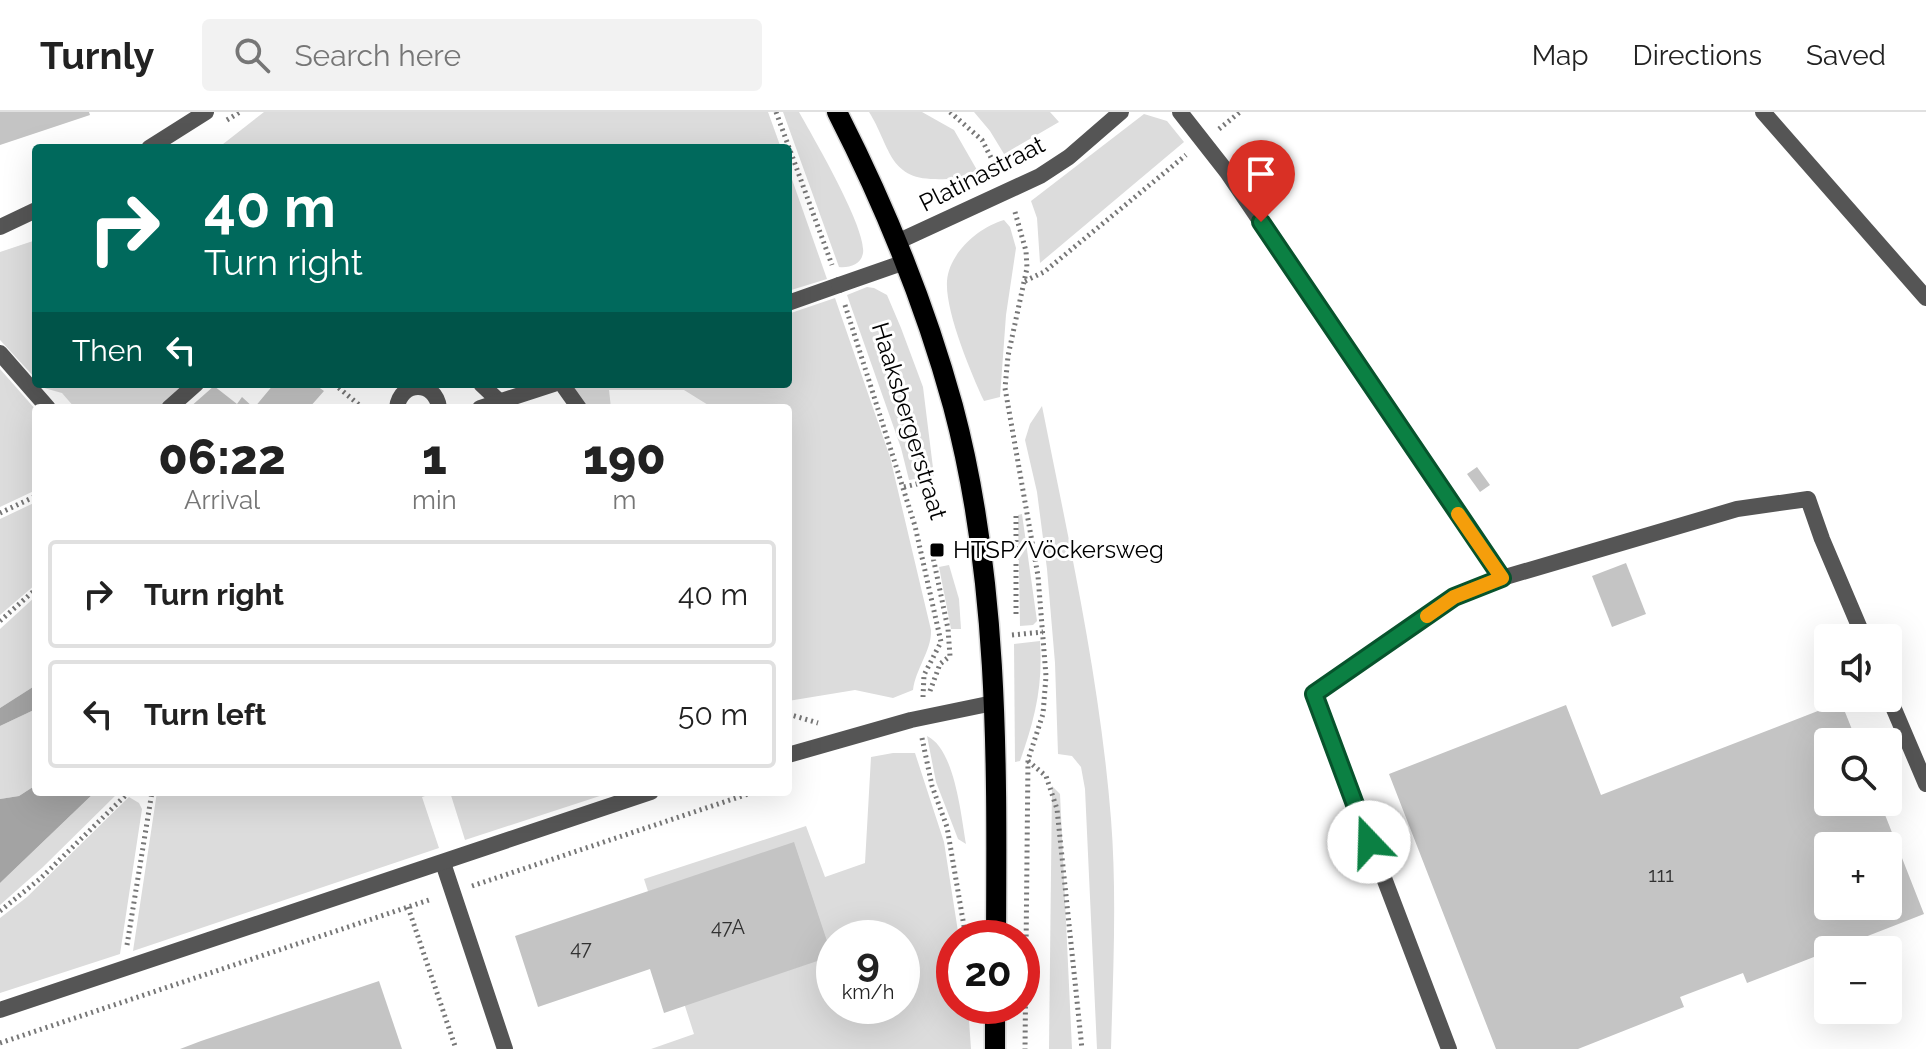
<!DOCTYPE html>
<html lang="en">
<head>
<meta charset="utf-8">
<style>
	:root { --surface:#fff; --page:#f2f2f2; --text:#222; --muted:#767676; --line:#e0e0e0 }
	body { margin:0; font-family:Raleway,sans-serif; background:var(--page); color:var(--text); height:100vh; display:flex; flex-direction:column; font-size:30px; white-space:nowrap }
	* { box-sizing:border-box; margin:0 }
	p { font-size:26px; color:var(--muted) }
	.icon { flex:none; width:44px; height:44px; fill:none; stroke:currentColor; stroke-width:2; stroke-linecap:round; stroke-linejoin:round }
	.map { position:relative; flex:1; overflow:hidden }
	.side { position:absolute; left:32px; top:292px; width:760px; height:392px; display:flex; flex-direction:column; background:var(--surface); border-radius:8px; box-shadow:0 8px 32px #0002 }
	.side>* { flex:none }
	.banner { position:absolute; left:32px; top:32px; width:760px; height:244px; border-radius:8px; box-shadow:0 8px 32px #0002; background:#00695c; color:#fff; overflow:hidden }
	.tools { position:absolute; left:1814px; top:512px; display:grid; gap:16px }
	.tools a { display:grid; place-items:center; width:88px; height:88px; border-radius:8px; background:var(--surface); box-shadow:0 8px 32px #0002; font-size:40px }
	.speed { position:absolute; left:816px; top:808px; display:flex; gap:16px; font-size:40px; font-weight:700; text-align:center }
	.speed>* { display:grid; place-content:center; width:104px; height:104px; border-radius:50%; background:var(--surface); box-shadow:0 8px 32px #0002; line-height:1 }
	.speed small { font-size:20px; font-weight:400 }
	.speed .limit { border:12px solid #d22; background:#fff; color:#111 }
	.pin { position:absolute; display:grid; place-items:center; width:68px; height:68px; color:#fff; margin:-82px -34px; border-radius:50% 50% 50% 0; rotate:-45deg; box-shadow:0 0 8px #0007 }
	.pin .icon { rotate:45deg }
	.me { position:absolute; width:88px; margin:-44px; rotate:339deg; stroke-linejoin:round; filter:drop-shadow(0 0 6px #0008) }
	.turn { display:flex; align-items:center; gap:28px; height:168px; padding:0 40px; font-size:36px }
	.turn .icon { width:104px; height:104px; stroke-width:2.5 }
	.turn b { display:block; font-size:56px; line-height:68px }
	.then { display:flex; align-items:center; height:76px; padding:0 40px; background:#0003; gap:16px; font-size:30px }
	.eta { display:flex; justify-content:space-evenly; align-items:center; height:136px; text-align:center }
	.eta b { font-size:48px; font-weight:800; line-height:56px }
	ul { padding:0; list-style:none }
	li { display:flex; align-items:center; gap:24px; height:108px; margin:0 16px 12px; padding:0 24px; border:4px solid var(--line); border-radius:8px }
	li div { flex:1 }
	li b { display:block; font-size:30px }
	li em { font-style:normal }
	header { display:flex; align-items:center; gap:48px; box-sizing:border-box; height:112px; padding:0 40px; background:var(--surface); border-bottom:2px solid var(--line) }
	header strong { font-size:38px }
	nav { display:flex; gap:44px; margin-inline-start:auto; font-size:28px }
	.search { width:560px; height:72px; background:var(--page); display:flex; align-items:center; gap:20px; box-sizing:border-box; padding:0 28px; border-radius:8px; color:var(--muted); font-size:30px }
	.map>svg:first-child { display:block }
</style>
</head>
<body>
<header>
<strong>Turnly</strong>
<div class="search"><svg class="icon" aria-label="search" viewBox="0 0 24 24"><circle cx="10" cy="10" r="6"/><path d="M15 15l6 6"/></svg>Search here</div>
<nav><a>Map</a><a>Directions</a><a>Saved</a></nav>
</header>
<div class="map">
<svg width="1926" height="937" viewBox="0 0 1926 937">
	<rect width="100%" height="100%" fill="#fff"/>
	<g fill="#dcdcdc" fill-rule="evenodd">
		<path d="M264,0H768L781,36H218Z"/>
		<path d="M783,0H799C813,25 867,117 863,141C861,153 849,156 839,155Z"/>
		<path d="M869,0H922L954,18L977,58C962,66 953,68 935,67C888,67 890,33 869,0Z"/>
		<path d="M974,0H1050L1059,10L1004,42L990,19Z"/>
		<path d="M1144,2L1167,9L1184,30L1040,151L1037,106L1031,89Z"/>
		<path d="M788,56L827,167L788,179Z"/>
		<path d="M1004,108L1010,115L1016,136L1006,203L1000,285L984,289C971,261 945,199 947,169C949,141 979,115 1004,108Z"/>
		<path d="M36,128V267L0,228V140Z"/>
		<path d="M867,175L874,176L887,183L901,216L923,275L934,364L909,368L901,336L847,183Z"/>
		<path d="M835,186L890,345L931,518C932,538 916,556 913,578L893,586L855,578L788,589V296H713L684,278H609L611,296C586,296 586,297 574,275L583,272H788V202Z"/>
		<path d="M0,257L36,298V378L0,395Z"/>
		<path d="M40,272H188L161,296H75L62,281L44,276Z"/>
		<path d="M1042,294C1069,430 1100,568 1111,707C1117,783 1113,861 1111,937H1097L1085,677L1081,655L1072,644L1058,642L1055,551L1047,457L1037,380L1025,328L1030,312Z"/>
		<path d="M36,390V472L0,503V407Z"/>
		<path d="M1022,402L1037,509L1033,513L1020,514L1018,403Z"/>
		<path d="M949,453L959,487L961,517H951L939,455Z"/>
		<path d="M36,484V573L0,596V517Z"/>
		<path d="M1040,529C1043,575 1035,606 1020,649L1015,650L1014,532Z"/>
		<path d="M36,597V673L19,684L0,687V614Z"/>
		<path d="M927,624C955,637 961,704 966,732L958,727L936,670Z"/>
		<path d="M893,641H915L944,730L959,826H954V894H968L971,937H651L694,922L644,767L806,714L825,765L865,751L871,645ZM834,826H902V894H834Z"/>
		<path d="M1052,674L1060,682L1072,937H1049Z"/>
		<path d="M95,680H119L43,755L0,793V771Z"/>
		<path d="M157,680H437L422,685L439,736L133,839Z"/>
		<path d="M450,680H612L465,728Z"/>
		<path d="M129,685L139,691L142,697L120,842L0,881V806L27,785Z"/>
	</g>
	<g fill="#a3a3a3">
		<path d="M36,573V597L0,614V596Z"/>
		<path d="M36,673V680H95L0,771V687L19,684Z"/>
	</g>
	<g fill="#c4c4c4" fill-rule="evenodd">
		<path d="M0,0H89L90,3L0,33Z"/>
		<path d="M274,272H319L317,274L324,279L309,296H189L214,274L237,292L242,285L254,296Z"/>
		<path d="M1477,355L1490,373L1480,380L1467,362Z"/>
		<path d="M1626,451L1646,502L1612,515L1592,464Z"/>
		<path d="M1841,590L1857,630H1828V690H1880L1924,802L1747,871L1743,861L1680,885L1684,895L1578,937H1496L1389,662L1566,593L1601,683ZM1828,734H1888V794H1828Z"/>
		<path d="M794,730L832,844L664,901L650,857L538,895L515,824Z"/>
		<path d="M379,869L402,937H180L201,929Z"/>
	</g>
	<g fill="none" stroke-linecap="round" stroke-linejoin="round">
		<defs>
			<g id="primary">
				<path d="M837,0C885,94 925,192 953,294C999,466 997,649 996,826"/>
				<path d="M995,937V894"/>
			</g>
		</defs>
		<use href="#primary" stroke="#dbdbdb" stroke-width="23"/>
		<g stroke="#777" stroke-width="5" stroke-dasharray="2 4" stroke-linecap="butt">
			<path d="M776,0L832,153"/>
			<path d="M950,0L982,28L999,61"/>
			<path d="M227,8L240,0"/>
			<path d="M1219,17L1240,0"/>
			<path d="M1015,100L1026,139L1027,156L1008,244L1005,276L1038,464L1046,564L1043,602L1028,648L1025,937"/>
			<path d="M1025,169L1044,160L1186,43"/>
			<path d="M845,193L915,414L941,530L924,563L923,585"/>
			<path d="M334,272L363,296"/>
			<path d="M904,375L925,370"/>
			<path d="M0,401L36,384"/>
			<path d="M1016,404V503"/>
			<path d="M0,509L36,477"/>
			<path d="M1012,523L1043,520"/>
			<path d="M930,579L940,552L950,544L948,517L933,445L937,444"/>
			<path d="M788,602L818,611"/>
			<path d="M922,626L932,674L947,715L966,826"/>
			<path d="M1028,649L1046,664L1057,697L1082,937"/>
			<path d="M472,774L754,680"/>
			<path d="M408,795L456,937"/>
			<path d="M0,799L41,766L129,680"/>
			<path d="M127,833L152,680"/>
			<path d="M0,931L432,787"/>
		</g>
		<g stroke="#555" stroke-width="16">
			<path d="M1180,0L1227,60L1502,466"/>
			<path d="M149,36L206,0"/>
			<path d="M0,115L36,98"/>
			<path d="M788,191L839,173"/>
			<path d="M0,241L48,296"/>
			<path d="M481,272L499,289"/>
			<path d="M562,272L579,296"/>
			<path d="M169,296L196,272"/>
			<path d="M397,296C400,268 436,268 439,296"/>
			<path d="M480,296L554,272"/>
			<path d="M1888,583L1926,672"/>
			<path d="M788,643L911,608L993,591"/>
			<path d="M443,751L505,937"/>
			<path d="M0,898L651,680"/>
			<path d="M1449,937L1314,582L1454,485L1502,466L1737,397L1808,387L1822,427L1864,526"/>
		</g>
		<g stroke="#555" stroke-width="16">
			<path d="M1763,0L1926,186"/>
			<path d="M897,130L1040,64L1069,45L1121,0"/>
			<path d="M839,173L905,150"/>
		</g>
		<use href="#primary" stroke="#000" stroke-width="20"/>
	</g>
	<g fill="none" stroke-linecap="round" stroke-linejoin="round">
		<defs>
			<path id="route" d="M1261,110L1502,466L1454,485L1314,582L1369,730"/>
		</defs>
		<use href="#route" stroke="#07532c" stroke-width="20"/>
		<use href="#route" stroke="#0b8043" stroke-width="14"/>
		<path stroke="#f59e0b" stroke-width="14" d="M1427,504L1454,485L1502,466L1458,402"/>
	</g>
	<rect fill="#000" stroke="#fff" stroke-width="3" x="929" y="430" width="16" height="16" rx="4"/>
	<g text-anchor="middle" stroke-width="6" stroke-linejoin="round" paint-order="stroke">
		<g font-size="20" fill="#313131">
			<text x="1661" y="770">111</text>
			<text x="728" y="822">47A</text>
			<text x="581" y="843">47</text>
		</g>
		<g font-size="24" fill="#000" stroke="#fff">
			<text transform="translate(982 62) rotate(-27)" y="8">Platinastraat</text>
			<text transform="translate(909 309) rotate(73)" y="8">Haaksbergerstraat</text>
		</g>
		<g font-size="24" fill="#000" stroke="#fff" text-anchor="start">
			<text x="953" y="446">HTSP/Vöckersweg</text>
		</g>
	</g>
</svg>
<div class="tools">
<a><svg class="icon" aria-label="sound" viewBox="0 0 24 24"><path d="M4 9h4l5-4v14l-5-4H4zM17 9q2 3 0 6"/></svg></a>
<a><svg class="icon" aria-label="search" viewBox="0 0 24 24"><circle cx="10" cy="10" r="6"/><path d="M15 15l6 6"/></svg></a>
<a>+</a>
<a>−</a>
</div>
<div class="speed"><div>9<small>km/h</small></div><div class="limit">20</div></div>
<div class="pin" style="left:1261px;top:110px;background:#d93025"><svg class="icon" aria-label="arrive" viewBox="0 0 24 24"><path d="M6 21V4h12l-3 4 3 4H6"/></svg></div>
<svg class="me" style="left:1369px;top:730px" viewBox="-20 -20 40 40"><circle r="19" fill="#fff"/><path d="M0-13L10 11 0 6-10 11z" fill="#0b8043"/></svg>
<div class="banner">
<div class="turn"><svg class="icon" aria-label="right" viewBox="0 0 24 24"><path d="M7 20v-9h11M14 6l5 5-5 5"/></svg><div><b>40 m</b>Turn right</div></div>
<div class="then">Then<svg class="icon" aria-label="left" viewBox="0 0 24 24"><path d="M17 20v-9H6M10 6l-5 5 5 5"/></svg></div>
</div>
<section class="side">
<div class="eta">
<div><b>06:22</b><p>Arrival</p></div>
<div><b>1</b><p>min</p></div>
<div><b>190</b><p>m</p></div>
</div>
<ul>
<li><svg class="icon" aria-label="right" viewBox="0 0 24 24"><path d="M7 20v-9h11M14 6l5 5-5 5"/></svg><div><b>Turn right</b></div><em>40 m</em></li>
<li><svg class="icon" aria-label="left" viewBox="0 0 24 24"><path d="M17 20v-9H6M10 6l-5 5 5 5"/></svg><div><b>Turn left</b></div><em>50 m</em></li>
</ul>
</section>
</div>
</body>
</html>
